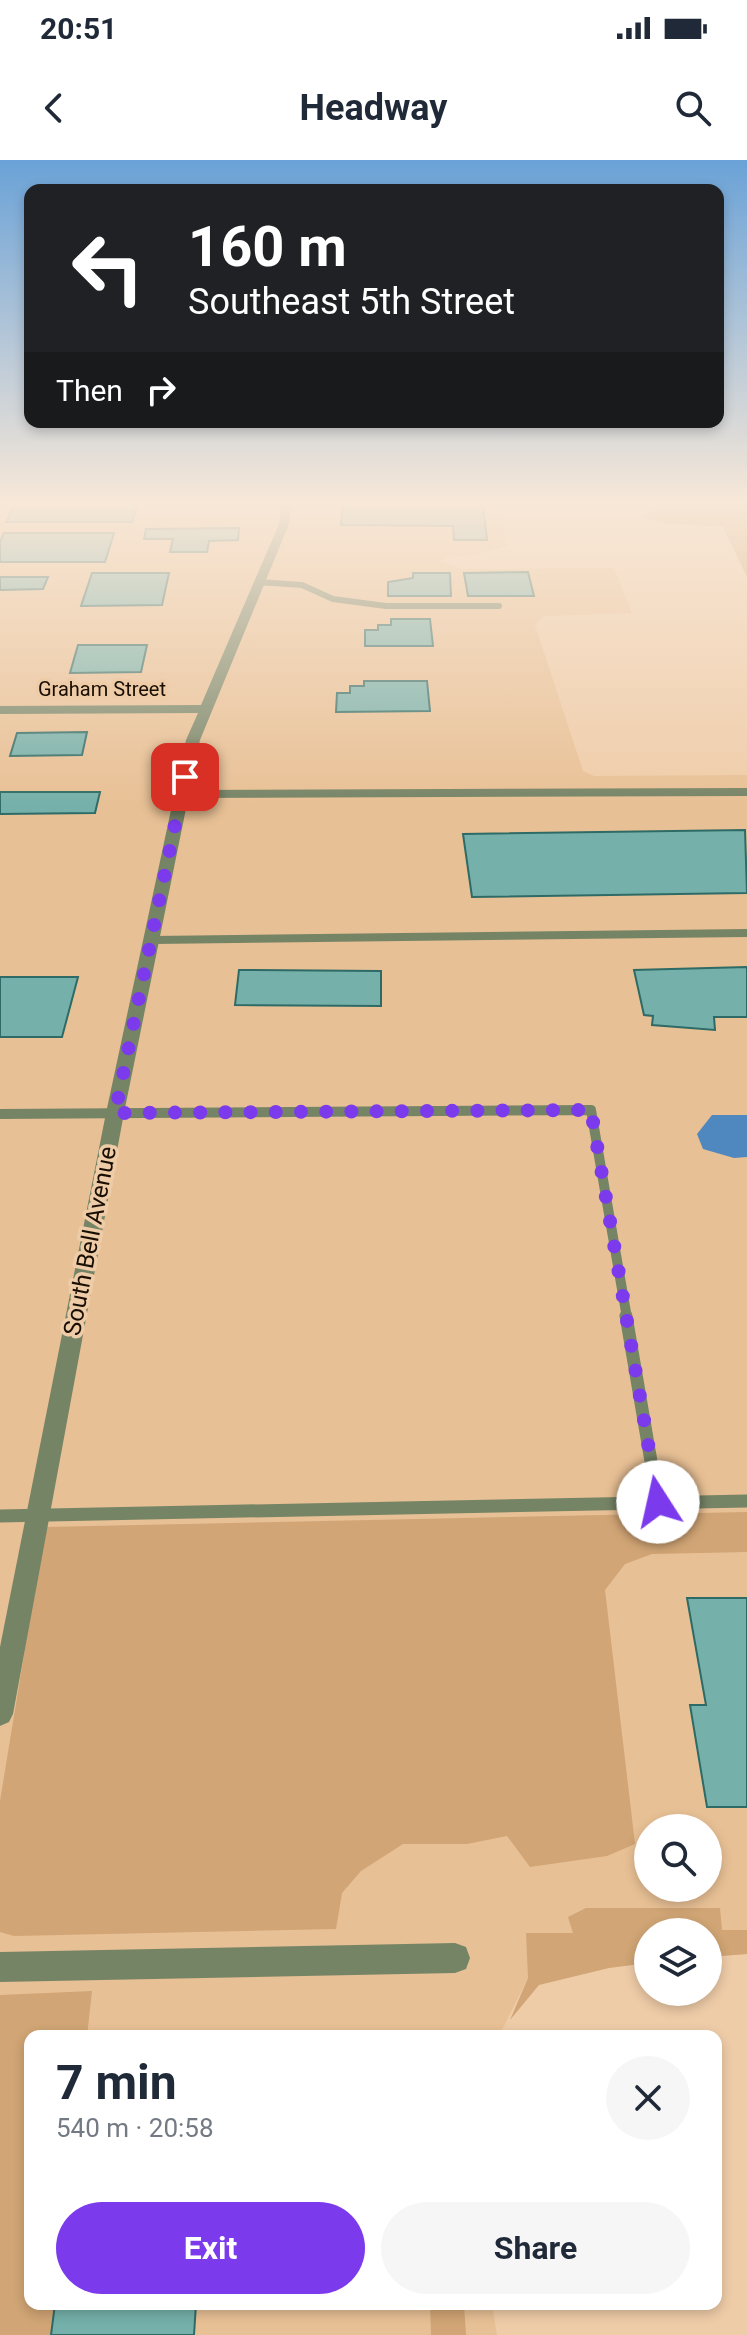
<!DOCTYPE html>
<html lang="en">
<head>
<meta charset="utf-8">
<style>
	:root { --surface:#fff; --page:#f6f6f7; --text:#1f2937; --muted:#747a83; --accent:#7c3aed }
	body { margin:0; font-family:Roboto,sans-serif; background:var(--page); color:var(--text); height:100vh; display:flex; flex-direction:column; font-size:30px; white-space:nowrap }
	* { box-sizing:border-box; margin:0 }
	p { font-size:26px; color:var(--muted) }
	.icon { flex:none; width:44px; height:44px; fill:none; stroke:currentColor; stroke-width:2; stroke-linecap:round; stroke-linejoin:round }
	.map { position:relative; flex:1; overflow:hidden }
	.details { position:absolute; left:24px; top:1870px; width:698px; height:280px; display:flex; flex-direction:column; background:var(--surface); border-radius:16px; box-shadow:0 4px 12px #0003 }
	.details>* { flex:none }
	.hud { position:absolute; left:24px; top:24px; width:700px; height:244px; border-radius:16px; box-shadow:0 4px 12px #0003; background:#202124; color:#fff; overflow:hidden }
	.fabs { position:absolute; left:634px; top:1654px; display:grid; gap:16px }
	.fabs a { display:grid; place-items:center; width:88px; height:88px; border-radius:50%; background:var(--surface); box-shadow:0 4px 12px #0003; font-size:40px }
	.pin { position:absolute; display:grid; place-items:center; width:68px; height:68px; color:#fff; margin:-34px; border-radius:16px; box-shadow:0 4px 12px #0006 }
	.me { position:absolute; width:88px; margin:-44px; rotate:350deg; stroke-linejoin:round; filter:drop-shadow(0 0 6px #0008) }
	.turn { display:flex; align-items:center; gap:28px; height:168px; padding:0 32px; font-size:36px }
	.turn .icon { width:104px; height:104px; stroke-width:2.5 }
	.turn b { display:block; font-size:56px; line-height:68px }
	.then { display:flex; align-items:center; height:76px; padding:0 32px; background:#0003; gap:16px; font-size:30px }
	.round { display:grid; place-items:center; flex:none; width:84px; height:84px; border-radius:42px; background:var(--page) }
	.summary { display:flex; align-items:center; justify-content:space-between; height:136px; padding:0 32px }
	h1 { font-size:48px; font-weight:700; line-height:60px }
	.action { display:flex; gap:16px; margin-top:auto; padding:16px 32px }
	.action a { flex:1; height:92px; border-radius:48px; background:var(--accent); color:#fff; font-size:32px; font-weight:700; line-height:92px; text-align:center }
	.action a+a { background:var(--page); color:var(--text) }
	.status { display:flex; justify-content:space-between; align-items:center; height:56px; padding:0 40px; background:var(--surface); direction:ltr }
	.status svg { height:22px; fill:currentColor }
	header { display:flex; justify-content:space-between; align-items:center; height:104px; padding:0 32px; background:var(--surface); font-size:36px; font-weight:700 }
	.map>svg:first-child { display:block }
</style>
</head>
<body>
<div class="status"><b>20:51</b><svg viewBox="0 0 49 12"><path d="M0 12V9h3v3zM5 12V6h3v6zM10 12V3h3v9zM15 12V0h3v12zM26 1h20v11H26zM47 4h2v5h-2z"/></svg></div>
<header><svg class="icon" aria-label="back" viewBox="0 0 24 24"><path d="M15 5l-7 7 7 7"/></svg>Headway<svg class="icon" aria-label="search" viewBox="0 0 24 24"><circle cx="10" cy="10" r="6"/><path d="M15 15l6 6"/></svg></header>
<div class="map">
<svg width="747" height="2175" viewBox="0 0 747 2175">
	<rect width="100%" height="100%" fill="#efcca8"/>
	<path fill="#e8c095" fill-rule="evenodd" d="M0,341H500L507,386L480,394L445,397L440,401L461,409L614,408L632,453L544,456L535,465L583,611L594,616L747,615V1794L708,1797V1772H648V1803L528,1818L503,1868L495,1876H30V2144H492L497,2175H0ZM648,1668H708V1728H648Z"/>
	<g fill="#d1a575">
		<path d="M652,341H747V417L723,367L660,363L642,357L653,347Z"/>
		<path d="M747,1352V1392L652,1394L625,1404L605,1430L635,1684L607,1696L530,1707L507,1676L467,1684H403L361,1711L342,1733L336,1769L14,1776L0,1772V1641L45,1367Z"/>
		<path d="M586,1748H720L722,1770H747V1794L708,1797V1772H648V1803L609,1808L539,1825L510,1860L528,1818L526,1773H573L568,1757Z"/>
		<path d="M92,1831L87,1876H30V2144H55L51,2175H0V1835Z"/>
		<path d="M430,2144H464L466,2175H431Z"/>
	</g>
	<path fill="#4e88be" d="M712,955H747V997L734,998L703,989L697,974Z"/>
	<g fill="#75b0aa" stroke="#2f6b66" stroke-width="2">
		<path d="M16,341H57L56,344H138L132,362H6Z"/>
		<path d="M343,343L483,344L487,380H454L453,366L341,365Z"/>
		<path d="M239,368L238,380L209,381L207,392H170L173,379H144L146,369Z"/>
		<path d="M4,373H114L105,402H0V382Z"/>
		<path d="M528,412L534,436H468L464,413Z"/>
		<path d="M92,413H169L162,445L81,446Z"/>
		<path d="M413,413H450L451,436H388V422L413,418Z"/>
		<path d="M0,417H48L43,429L0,430Z"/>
		<path d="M391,459H430L433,486H365V470H378V465H391Z"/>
		<path d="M78,485H147L141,512L70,513Z"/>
		<path d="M364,521H427L430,551L336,552L337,533H350V526H364Z"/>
		<path d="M87,572L82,595L10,596L17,573Z"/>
		<path d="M0,632H100L95,653L0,654Z"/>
		<path d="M745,670L747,733L472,737L463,674Z"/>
		<path d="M747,807V857H714L715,870L652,865L653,856L644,855L634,810Z"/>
		<path d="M239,810L381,811V846L235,845Z"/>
		<path d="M0,817H78L62,877H0Z"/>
		<path d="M687,1438H747V1647H707L690,1545H706Z"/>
		<path d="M55,2144H196L194,2175H51Z"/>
	</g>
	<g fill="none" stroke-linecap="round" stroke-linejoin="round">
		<path stroke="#768466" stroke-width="6" d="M258,422L302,425L333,439L386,446H499"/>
		<g stroke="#768466" stroke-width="8">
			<path d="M182,634L747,632"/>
			<path d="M153,780L747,773"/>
		</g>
		<path stroke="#768466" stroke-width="10" d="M0,954L591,950L627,1158"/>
		<g stroke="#768466" stroke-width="13">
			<path d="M626,1156L658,1342"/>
			<path d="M0,1356L747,1341"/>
		</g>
		<g fill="#768466" fill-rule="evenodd">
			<path d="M282,341H292L289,364L200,580L124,953L13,1554L9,1562L0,1566V1487L106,953L186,580L198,553L0,554V546L201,545L279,364Z"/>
			<path d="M455,1783L466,1787L470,1798L466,1809L455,1813L0,1822V1792Z"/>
		</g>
	</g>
	<linearGradient id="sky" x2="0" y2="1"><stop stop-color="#6aa2d7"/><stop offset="0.53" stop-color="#f8e8d8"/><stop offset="1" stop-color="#f8e8d8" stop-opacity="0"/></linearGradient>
	<rect width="747" height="646" fill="url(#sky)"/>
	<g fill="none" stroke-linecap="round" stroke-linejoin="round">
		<path stroke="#7c3aed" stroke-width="14" stroke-dasharray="0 25.2" d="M185,617L115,953L591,950L658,1342"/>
	</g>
	<g text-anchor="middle" stroke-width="7" stroke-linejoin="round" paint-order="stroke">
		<g font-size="20" fill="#190e02" stroke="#efcca8">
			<text x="102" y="536">Graham Street</text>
		</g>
		<g font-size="24" fill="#190e02" stroke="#efcca8">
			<text transform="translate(90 1081) rotate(-79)" y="8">South Bell Avenue</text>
		</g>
	</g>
</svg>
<div class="fabs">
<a><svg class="icon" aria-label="search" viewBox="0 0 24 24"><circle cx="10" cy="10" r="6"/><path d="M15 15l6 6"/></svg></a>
<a><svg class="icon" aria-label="layers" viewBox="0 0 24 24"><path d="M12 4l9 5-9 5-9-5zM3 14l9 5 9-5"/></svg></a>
</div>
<div class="pin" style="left:185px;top:617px;background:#d93025"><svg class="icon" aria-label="arrive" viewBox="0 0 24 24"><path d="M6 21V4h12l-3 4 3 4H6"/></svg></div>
<svg class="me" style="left:658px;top:1342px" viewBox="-20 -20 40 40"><circle r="19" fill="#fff"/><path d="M0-13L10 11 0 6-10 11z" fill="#7c3aed"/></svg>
<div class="hud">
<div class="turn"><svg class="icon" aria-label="left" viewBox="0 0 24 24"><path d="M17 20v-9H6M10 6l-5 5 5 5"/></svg><div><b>160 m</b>Southeast 5th Street</div></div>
<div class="then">Then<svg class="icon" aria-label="right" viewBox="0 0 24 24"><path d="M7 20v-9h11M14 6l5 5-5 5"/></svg></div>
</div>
<section class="details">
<div class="summary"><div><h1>7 min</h1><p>540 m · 20:58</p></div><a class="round"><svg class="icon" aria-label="close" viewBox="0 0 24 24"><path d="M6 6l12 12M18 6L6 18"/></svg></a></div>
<div class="action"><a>Exit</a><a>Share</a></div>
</section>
</div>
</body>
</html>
